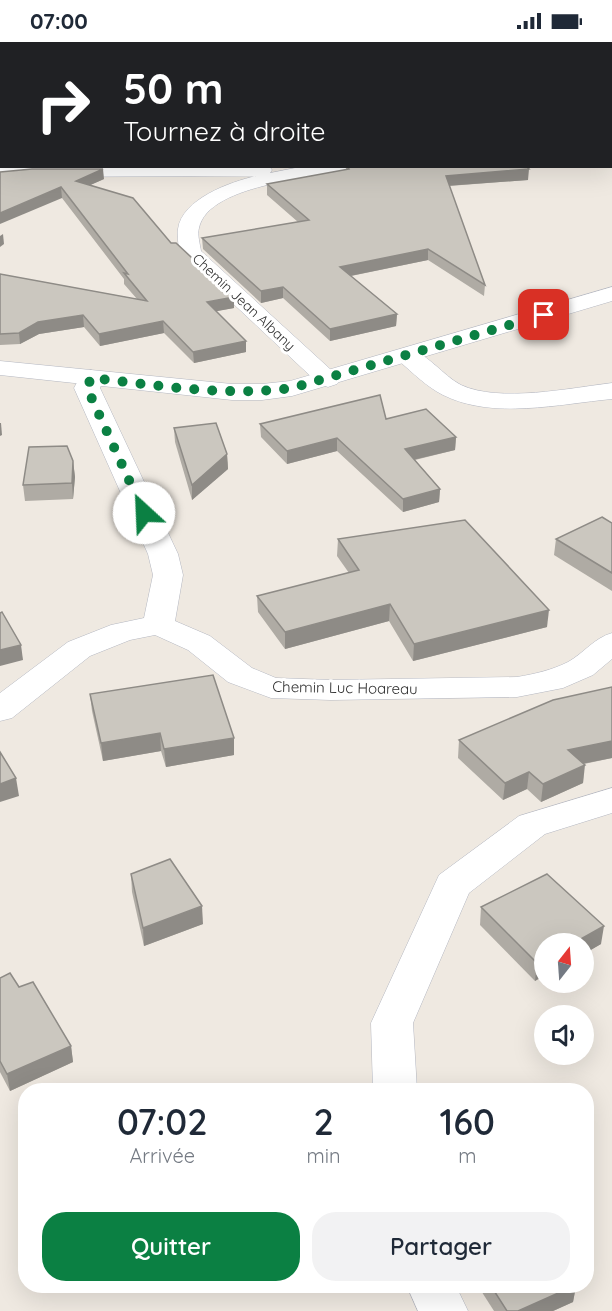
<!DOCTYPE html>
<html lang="fr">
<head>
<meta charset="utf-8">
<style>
	:root { --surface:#fff; --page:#f2f2f3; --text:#1f2937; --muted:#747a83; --accent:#0b8043 }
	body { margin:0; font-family:Quicksand,sans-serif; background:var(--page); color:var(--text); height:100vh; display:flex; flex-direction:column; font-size:22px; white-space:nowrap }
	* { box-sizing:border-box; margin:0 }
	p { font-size:20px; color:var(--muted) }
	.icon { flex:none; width:33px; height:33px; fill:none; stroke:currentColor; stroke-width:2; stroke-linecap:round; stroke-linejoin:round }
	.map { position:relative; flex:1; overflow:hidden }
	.panel { position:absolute; left:18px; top:1041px; width:576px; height:210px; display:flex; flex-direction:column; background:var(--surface); border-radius:24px; box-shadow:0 6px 24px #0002 }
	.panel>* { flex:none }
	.guide { position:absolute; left:0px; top:0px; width:612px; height:126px; box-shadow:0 6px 24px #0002; background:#202124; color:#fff; overflow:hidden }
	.needle { width:39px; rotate:17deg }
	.tools { position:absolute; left:534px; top:891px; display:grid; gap:12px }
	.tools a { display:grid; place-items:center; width:60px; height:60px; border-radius:50%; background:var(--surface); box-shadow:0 6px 24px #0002; font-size:30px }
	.pin { position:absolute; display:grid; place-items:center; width:51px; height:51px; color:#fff; margin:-26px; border-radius:12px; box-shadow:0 3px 9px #0006 }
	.me { position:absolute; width:66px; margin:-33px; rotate:335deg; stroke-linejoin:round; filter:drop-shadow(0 0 4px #0008) }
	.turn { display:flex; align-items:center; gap:21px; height:126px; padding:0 24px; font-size:27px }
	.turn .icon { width:78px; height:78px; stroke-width:2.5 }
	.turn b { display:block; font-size:42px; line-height:51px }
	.eta { display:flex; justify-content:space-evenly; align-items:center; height:102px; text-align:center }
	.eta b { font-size:36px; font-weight:600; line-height:42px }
	.button { display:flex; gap:12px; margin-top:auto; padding:12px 24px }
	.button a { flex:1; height:69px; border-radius:24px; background:var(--accent); color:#fff; font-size:24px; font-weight:600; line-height:69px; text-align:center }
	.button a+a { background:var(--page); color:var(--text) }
	.status { display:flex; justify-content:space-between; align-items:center; height:42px; padding:0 30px; background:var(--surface); direction:ltr }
	.status svg { height:16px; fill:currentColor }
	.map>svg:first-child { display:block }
</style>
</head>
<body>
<div class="status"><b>07:00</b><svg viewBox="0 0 49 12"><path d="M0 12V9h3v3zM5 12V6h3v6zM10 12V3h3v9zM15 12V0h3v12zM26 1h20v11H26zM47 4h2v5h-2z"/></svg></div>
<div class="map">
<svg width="612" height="1269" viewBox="0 0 612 1269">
	<rect width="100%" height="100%" fill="#efe9e1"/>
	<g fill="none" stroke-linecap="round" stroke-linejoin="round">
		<defs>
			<g id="minor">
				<rect x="610" y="94" width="2" height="12"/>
				<path d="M0,123L269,124L272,128L270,131L305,124H372L370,128L363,130C326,133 208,141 199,186C197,192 200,202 201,209L341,337L337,342L328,345L319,342L179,211C179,204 177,195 178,187C182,157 230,140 256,134L0,135Z"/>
				<path d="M408,307C429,312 442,333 461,343C500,361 570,346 612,341V357C559,362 493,378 443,353C427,345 413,331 399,319L396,314L399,309Z"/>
				<path d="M91,328L100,331L104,336L100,346L178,512L183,533L175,579L210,594L252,626L276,636L331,638L517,635C535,632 552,628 568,620C584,611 594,596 612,591V617L593,633L563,646L517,655L331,658L271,656L228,640L188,608L155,593L130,598L90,614L12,676L0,679V651L68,600L111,583L144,576L153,533L148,512L74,346L82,331Z"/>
				<path d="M612,746V771L545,792L469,851L413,981L417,1048H373L371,981L439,833L519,774Z"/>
				<path d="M407,1244H456L468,1269H418Z"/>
			</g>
			<path id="secondary" d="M612,245V259L292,354L262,358H232L0,333V319L232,342H262L290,339Z"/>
		</defs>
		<use href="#minor" stroke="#b4b7c1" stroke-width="1"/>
		<use href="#secondary" stroke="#b4b7c1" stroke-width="1"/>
		<use href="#minor" fill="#fff" fill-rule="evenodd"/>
		<use href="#secondary" fill="#fff" fill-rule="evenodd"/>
	</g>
	<g fill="#afaba4">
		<path d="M375,0H538L540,2H378Z"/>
		<rect x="0" y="27" width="2" height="45"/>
		<path d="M346,124H526L528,138L449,144L485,243L484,254L428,218L351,234L397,272L396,284L330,299L283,256L261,261L203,207L202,196L298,180L267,153V142L346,128Z"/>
		<path d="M0,130L104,137L90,143L171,201L234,255V266L216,269L246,310L194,321L164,291L100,304L84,285L39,292L20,302L0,303V232L137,257L124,242V237L62,156Z"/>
		<path d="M386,377L456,395L455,408L415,418L440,447L439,460L403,470L337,409L287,422L261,395L260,382Z"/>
		<path d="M174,386L227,412L228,427L192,458L175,400Z"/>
		<path d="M73,419L75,435L73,457L25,459L23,443Z"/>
		<path d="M612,481V549L554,513L556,497Z"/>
		<path d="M338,497L547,585L413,619L389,579L285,607L258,570L257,554L349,531L337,514Z"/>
		<path d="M612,645V716L584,722L583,741L541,760L527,747L503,758L458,716L459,698Z"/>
		<path d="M90,652L234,696V713L166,725L161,709L103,719L92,669Z"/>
		<path d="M131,832L203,882L144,904L132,850Z"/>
		<path d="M481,865L601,902L535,939L480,883Z"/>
		<path d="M0,936L19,945L71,1004L73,1020L10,1049L0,1030Z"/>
		<path d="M478,1244H576L573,1260L553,1269H494Z"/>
	</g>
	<g fill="#8e8b86">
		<path d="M103,127L104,137L77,149L76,139Z"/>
		<path d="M529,127L528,138L445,144L446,134Z"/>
		<path d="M61,145L62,156L0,182V171Z"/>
		<path d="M3,192L4,202L0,205V194Z"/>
		<path d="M428,207V218L340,236V225Z"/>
		<path d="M283,245V256L261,261V249Z"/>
		<path d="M234,255V266L207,271V260Z"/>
		<path d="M397,272L396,284L330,299V287Z"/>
		<path d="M83,273L84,285L39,292L20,302L19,291L38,280Z"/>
		<path d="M163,279L164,291L100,304L99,292Z"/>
		<path d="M246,299V310L194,321L193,310Z"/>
		<path d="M0,381H1L2,393L0,394Z"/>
		<path d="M456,395L455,408L404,420L405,407Z"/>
		<path d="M337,396V409L287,422V409Z"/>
		<path d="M227,412L228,427L192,458V443Z"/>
		<path d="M73,419L75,435L73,457L72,441Z"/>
		<path d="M440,447L439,460L403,470V457Z"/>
		<path d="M390,562L389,579L285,607V590Z"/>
		<path d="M549,568L547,585L413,619L414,602Z"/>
		<path d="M21,603L23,618L0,624V608Z"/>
		<path d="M160,691L161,709L103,719L101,701Z"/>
		<path d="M234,696V713L166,725L164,707Z"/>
		<path d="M612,699V716L566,725L568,708Z"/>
		<path d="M585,723L583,741L541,760L543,742Z"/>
		<path d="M529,730L527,747L503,758L505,741Z"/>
		<path d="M16,736L19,754L0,760V742Z"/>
		<path d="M202,864L203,882L144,904L143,886Z"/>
		<path d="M604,884L601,902L584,912V902H572Z"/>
		<path d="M544,917V933L535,939L537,921Z"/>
		<path d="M71,1004L73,1020L10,1049L7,1032Z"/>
		<path d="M574,1244H576L573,1260L553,1269H518Z"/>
	</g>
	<g fill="#cbc7bf" stroke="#8e8b86" stroke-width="1.5">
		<path d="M0,0H106L105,2H2V15H0Z"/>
		<path d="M230,0H310L311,2H229Z"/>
		<path d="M387,0H538L540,2H390Z"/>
		<rect x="0" y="27" width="2" height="37"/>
		<path d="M347,124H526L529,127L446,134L485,243L428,207L340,225L397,272L330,287L283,245L261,249L202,196L309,178L267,142L349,127Z"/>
		<path d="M32,127H103L76,139L133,156L171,201H176L234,255L207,260L246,299L193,310L163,279L99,292L83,273L38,280L19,291L0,292V232L147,259L124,231L128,232L61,145L0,171V130Z"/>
		<path d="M380,353L386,377L426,367L456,395L405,407L440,447L403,457L337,396L287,409L260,382Z"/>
		<path d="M216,381L227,412L192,443L174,386Z"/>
		<path d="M67,404L73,419L72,441L23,443L29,405Z"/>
		<path d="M602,475L612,481V531L556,497Z"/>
		<path d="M465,478L549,568L414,602L390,562L285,590L257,554L359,528L338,497Z"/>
		<path d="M2,570L21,603L0,608V571Z"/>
		<path d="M213,633L234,696L164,707L160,691L101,701L90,652Z"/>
		<path d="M612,645V699L568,708L585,723L543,742L529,730L505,741L459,698L553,658Z"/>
		<path d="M0,710L16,736L0,742Z"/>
		<path d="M170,817L202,864L143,886L131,832Z"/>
		<path d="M547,832L604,884L572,902H544V917L537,921L481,865Z"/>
		<path d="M10,931L19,945L33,940L71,1004L7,1032L0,1019V936Z"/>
		<path d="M491,1244H574L518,1269H507Z"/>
	</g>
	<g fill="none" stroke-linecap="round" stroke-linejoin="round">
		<path stroke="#0b8043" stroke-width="10" stroke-dasharray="0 18" d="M144,471L87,346L91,336C157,343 225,355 292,346L544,273"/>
	</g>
	<g text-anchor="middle" stroke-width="6" stroke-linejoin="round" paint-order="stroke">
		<g font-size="14" fill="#2e2e2e" stroke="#fff">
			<text transform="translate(244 260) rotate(43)" y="5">Chemin Jean Albany</text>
		</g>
		<g font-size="15" fill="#2e2e2e" stroke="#fff">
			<text transform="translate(345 646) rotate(1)" y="5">Chemin Luc Hoareau</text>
		</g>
	</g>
</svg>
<div class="tools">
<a><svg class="needle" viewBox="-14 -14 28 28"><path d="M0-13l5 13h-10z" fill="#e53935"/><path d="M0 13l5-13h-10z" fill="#747a83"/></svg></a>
<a><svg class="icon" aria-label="sound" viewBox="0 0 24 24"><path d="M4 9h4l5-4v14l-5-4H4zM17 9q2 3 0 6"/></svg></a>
</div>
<div class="pin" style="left:544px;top:273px;background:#d93025"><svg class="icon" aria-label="arrive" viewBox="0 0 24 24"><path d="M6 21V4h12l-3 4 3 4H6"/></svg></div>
<svg class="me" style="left:144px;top:471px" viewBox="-20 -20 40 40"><circle r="19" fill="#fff"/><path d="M0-13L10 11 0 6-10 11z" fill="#0b8043"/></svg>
<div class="guide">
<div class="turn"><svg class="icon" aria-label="right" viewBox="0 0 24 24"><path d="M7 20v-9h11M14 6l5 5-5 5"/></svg><div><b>50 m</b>Tournez à droite</div></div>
</div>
<section class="panel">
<div class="eta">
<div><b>07:02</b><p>Arrivée</p></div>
<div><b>2</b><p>min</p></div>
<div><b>160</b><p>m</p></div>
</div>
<div class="button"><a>Quitter</a><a>Partager</a></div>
</section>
</div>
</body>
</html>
